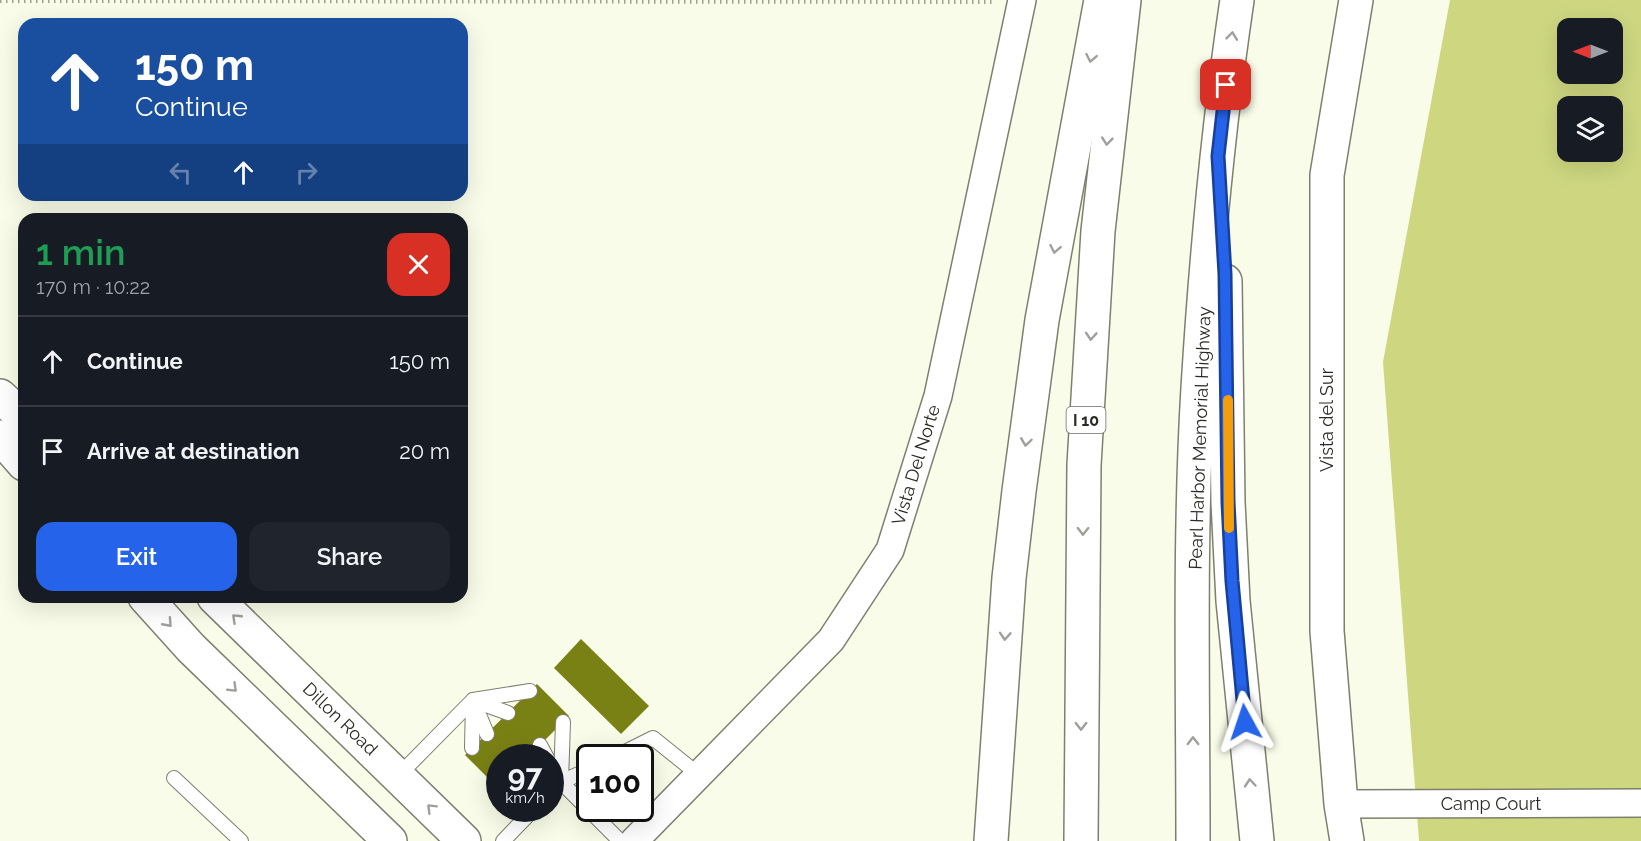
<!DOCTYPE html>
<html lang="en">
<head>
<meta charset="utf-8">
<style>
	:root { --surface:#171b24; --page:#20242c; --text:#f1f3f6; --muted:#9ea1a6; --line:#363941; --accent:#2563eb }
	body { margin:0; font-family:Raleway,sans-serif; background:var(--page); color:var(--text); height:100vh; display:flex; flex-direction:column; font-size:22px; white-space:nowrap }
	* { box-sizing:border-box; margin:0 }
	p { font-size:20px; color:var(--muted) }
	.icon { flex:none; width:33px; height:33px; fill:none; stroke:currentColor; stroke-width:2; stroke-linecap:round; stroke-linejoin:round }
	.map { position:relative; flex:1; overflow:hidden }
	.sheet { position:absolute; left:18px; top:213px; width:450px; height:390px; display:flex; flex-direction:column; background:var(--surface); border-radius:18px; box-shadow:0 6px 24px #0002 }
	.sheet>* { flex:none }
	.guide { position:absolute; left:18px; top:18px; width:450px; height:183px; border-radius:18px; box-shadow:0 6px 24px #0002; background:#1a4fa0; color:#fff; overflow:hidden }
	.needle { width:39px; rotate:270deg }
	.fabs { position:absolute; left:1557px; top:18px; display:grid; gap:12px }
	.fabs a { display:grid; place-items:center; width:66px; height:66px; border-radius:12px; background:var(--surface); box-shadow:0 6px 24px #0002; font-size:30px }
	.speed { position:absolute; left:486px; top:744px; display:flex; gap:12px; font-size:30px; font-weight:700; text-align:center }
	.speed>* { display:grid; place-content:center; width:78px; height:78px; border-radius:50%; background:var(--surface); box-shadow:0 6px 24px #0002; line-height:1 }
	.speed small { font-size:15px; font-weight:400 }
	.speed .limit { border:3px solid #111; border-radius:9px; background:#fff; color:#111 }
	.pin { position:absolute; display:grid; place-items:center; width:51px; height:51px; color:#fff; margin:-26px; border-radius:12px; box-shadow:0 3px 9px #0006 }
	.me { position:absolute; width:66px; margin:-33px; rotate:355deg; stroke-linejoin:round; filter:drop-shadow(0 0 4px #0008) }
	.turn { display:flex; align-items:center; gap:21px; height:126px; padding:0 18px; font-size:27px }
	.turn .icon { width:78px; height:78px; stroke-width:2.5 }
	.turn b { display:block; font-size:42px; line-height:51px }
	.lanes { display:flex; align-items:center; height:57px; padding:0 18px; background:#0003; justify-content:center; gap:30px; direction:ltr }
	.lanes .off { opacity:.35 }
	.round { display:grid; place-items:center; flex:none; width:63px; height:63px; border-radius:18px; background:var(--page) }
	.summary { display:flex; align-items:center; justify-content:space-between; height:102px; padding:0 18px }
	h1 { font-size:36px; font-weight:600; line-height:45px; color:#1e9e55 }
	.cta { display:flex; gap:12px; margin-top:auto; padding:12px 18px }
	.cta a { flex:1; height:69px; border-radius:18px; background:var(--accent); color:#fff; font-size:24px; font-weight:600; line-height:69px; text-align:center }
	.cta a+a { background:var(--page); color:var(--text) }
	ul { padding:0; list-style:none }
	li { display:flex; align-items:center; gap:18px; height:90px; padding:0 18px; border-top:2px solid var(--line) }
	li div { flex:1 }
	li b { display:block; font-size:22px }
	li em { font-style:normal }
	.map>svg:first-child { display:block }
</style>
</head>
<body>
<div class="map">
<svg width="1641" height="841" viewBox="0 0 1641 841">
	<rect width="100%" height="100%" fill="#f9fce8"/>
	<path fill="#ced780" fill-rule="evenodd" d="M1450,0H1641V841H1419L1383,362ZM1568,28H1612V74H1568ZM1568,106H1612V152H1568Z"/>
	<g fill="#7a8114">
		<path d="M581,639L649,706L621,734L554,668Z"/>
		<path d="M537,684L569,716L527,758H500V785L497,787L465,755Z"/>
	</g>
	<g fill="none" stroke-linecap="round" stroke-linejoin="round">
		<defs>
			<g id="lane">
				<path d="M475,701L508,713"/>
				<path d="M475,705L487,734"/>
				<path d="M540,745L547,758"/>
				<path d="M472,748L473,700"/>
				<path d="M613,758L653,738L699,775"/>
				<path d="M398,776L473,700L530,691"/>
				<path d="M174,778L241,841"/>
				<path d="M553,782H561L590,769"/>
				<path d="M561,782L563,722"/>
				<path d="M550,793L561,782L620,841"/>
				<path d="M503,841L535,808"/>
			</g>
			<g id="street">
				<path d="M1341,804L1641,803"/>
				<path d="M634,841L831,640L890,550L938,396L1022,0"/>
			</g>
			<g id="secondary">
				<path d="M0,396L24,418"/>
				<path d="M0,437L24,464"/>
				<path d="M145,597L191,648L390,841"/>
				<path d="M214,597L464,841"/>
				<path d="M1347,841L1341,804L1327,631V175L1356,0"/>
			</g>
			<g id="highway">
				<path d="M1225,281L1228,502L1233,601L1257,841"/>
				<path d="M991,841L1009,578L1019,491L1042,320L1101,0"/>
				<path d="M1081,841L1084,465L1098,231L1124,0"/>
				<path d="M1193,841C1193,690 1189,538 1198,388C1206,258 1218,128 1237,0"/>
			</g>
		</defs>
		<use href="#lane" stroke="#7d806e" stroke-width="16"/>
		<use href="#street" stroke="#7d806e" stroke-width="30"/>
		<use href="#secondary" stroke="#7d806e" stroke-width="36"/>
		<use href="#highway" stroke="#7d806e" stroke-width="36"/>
		<path stroke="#9fa193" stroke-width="4" stroke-dasharray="1.5 4.5" stroke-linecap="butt" d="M0,1L995,2"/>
		<use href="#lane" stroke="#fff" stroke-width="14"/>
		<use href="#street" stroke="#fff" stroke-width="27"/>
		<use href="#secondary" stroke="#fff" stroke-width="33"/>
		<use href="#highway" stroke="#fff" stroke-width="33"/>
	</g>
	<defs><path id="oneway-chevron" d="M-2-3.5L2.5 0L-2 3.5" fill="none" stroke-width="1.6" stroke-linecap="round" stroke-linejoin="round" transform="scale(1.5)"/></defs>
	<g stroke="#9f9f9c">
		<use href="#oneway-chevron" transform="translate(1232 36) rotate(-83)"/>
		<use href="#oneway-chevron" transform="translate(1091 58) rotate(101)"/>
		<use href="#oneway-chevron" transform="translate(1107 141) rotate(96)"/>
		<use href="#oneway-chevron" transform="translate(1055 249) rotate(101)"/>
		<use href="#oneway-chevron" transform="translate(1091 336) rotate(94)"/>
		<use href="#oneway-chevron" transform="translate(1026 442) rotate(98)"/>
		<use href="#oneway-chevron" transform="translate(1083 531) rotate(91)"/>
		<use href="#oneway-chevron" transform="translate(236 618) rotate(-136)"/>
		<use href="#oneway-chevron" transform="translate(168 623) rotate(48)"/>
		<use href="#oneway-chevron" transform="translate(1005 636) rotate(94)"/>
		<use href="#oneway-chevron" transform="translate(233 688) rotate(44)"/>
		<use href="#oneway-chevron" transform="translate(1081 726) rotate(90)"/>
		<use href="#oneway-chevron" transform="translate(1193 741) rotate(-90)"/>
		<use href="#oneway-chevron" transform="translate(1250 783) rotate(-95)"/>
		<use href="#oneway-chevron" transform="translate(431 808) rotate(-135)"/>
	</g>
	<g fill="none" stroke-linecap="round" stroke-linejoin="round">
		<defs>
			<path id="route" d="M1226,85L1218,156L1225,274L1228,502L1232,581L1245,722"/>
		</defs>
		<use href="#route" stroke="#184099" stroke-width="15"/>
		<use href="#route" stroke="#2563eb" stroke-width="10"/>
		<path stroke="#f59e0b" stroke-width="10" d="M1228,400L1229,528"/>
	</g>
	<g text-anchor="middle" stroke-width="4.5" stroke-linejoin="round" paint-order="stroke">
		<rect fill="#fff" stroke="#696a65" stroke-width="1.5" x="1066.5" y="407" width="39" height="26" rx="4.5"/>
		<g font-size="16" font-weight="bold" fill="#292a23">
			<text x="1086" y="426">I 10</text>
		</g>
		<g font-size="18" fill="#292a23" stroke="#fff">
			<text transform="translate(1327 420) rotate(-90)" y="6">Vista del Sur</text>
			<text transform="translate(1200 438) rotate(-88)" y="6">Pearl Harbor Memorial Highway</text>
			<text transform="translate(916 465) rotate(-73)" y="6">Vista Del Norte</text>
			<text transform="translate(340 719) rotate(44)" y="6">Dillon Road</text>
			<text x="1491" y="810">Camp Court</text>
		</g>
	</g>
</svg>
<div class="fabs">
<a><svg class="needle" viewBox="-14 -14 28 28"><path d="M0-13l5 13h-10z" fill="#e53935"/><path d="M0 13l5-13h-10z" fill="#9ea1a6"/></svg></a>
<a><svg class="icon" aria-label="layers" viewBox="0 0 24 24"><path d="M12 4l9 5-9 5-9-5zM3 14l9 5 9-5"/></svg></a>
</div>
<div class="speed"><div>97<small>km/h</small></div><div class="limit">100</div></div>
<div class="pin" style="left:1226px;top:85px;background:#d93025"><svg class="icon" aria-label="arrive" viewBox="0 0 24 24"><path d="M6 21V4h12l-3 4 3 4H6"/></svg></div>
<svg class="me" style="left:1245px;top:722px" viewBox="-20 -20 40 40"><path d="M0-17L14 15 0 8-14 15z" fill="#2563eb" stroke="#fff" stroke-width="4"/></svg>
<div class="guide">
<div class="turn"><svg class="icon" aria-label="ahead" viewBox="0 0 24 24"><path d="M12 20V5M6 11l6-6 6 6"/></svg><div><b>150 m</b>Continue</div></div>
<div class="lanes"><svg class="icon off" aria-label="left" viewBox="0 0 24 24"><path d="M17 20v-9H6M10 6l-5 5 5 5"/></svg><svg class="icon" aria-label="ahead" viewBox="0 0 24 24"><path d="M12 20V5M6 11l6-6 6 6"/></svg><svg class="icon off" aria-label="right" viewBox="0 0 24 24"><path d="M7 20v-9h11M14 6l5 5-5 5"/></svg></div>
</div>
<section class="sheet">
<div class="summary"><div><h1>1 min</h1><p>170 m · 10:22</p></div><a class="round" style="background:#d93025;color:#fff"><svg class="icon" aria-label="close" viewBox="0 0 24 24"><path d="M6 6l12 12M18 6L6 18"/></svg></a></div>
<ul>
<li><svg class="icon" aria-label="ahead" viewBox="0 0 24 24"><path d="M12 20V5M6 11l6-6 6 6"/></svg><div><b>Continue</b></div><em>150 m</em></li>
<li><svg class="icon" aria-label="arrive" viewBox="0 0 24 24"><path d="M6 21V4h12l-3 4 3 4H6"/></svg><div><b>Arrive at destination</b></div><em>20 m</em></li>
</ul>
<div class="cta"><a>Exit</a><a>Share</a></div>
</section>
</div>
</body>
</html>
